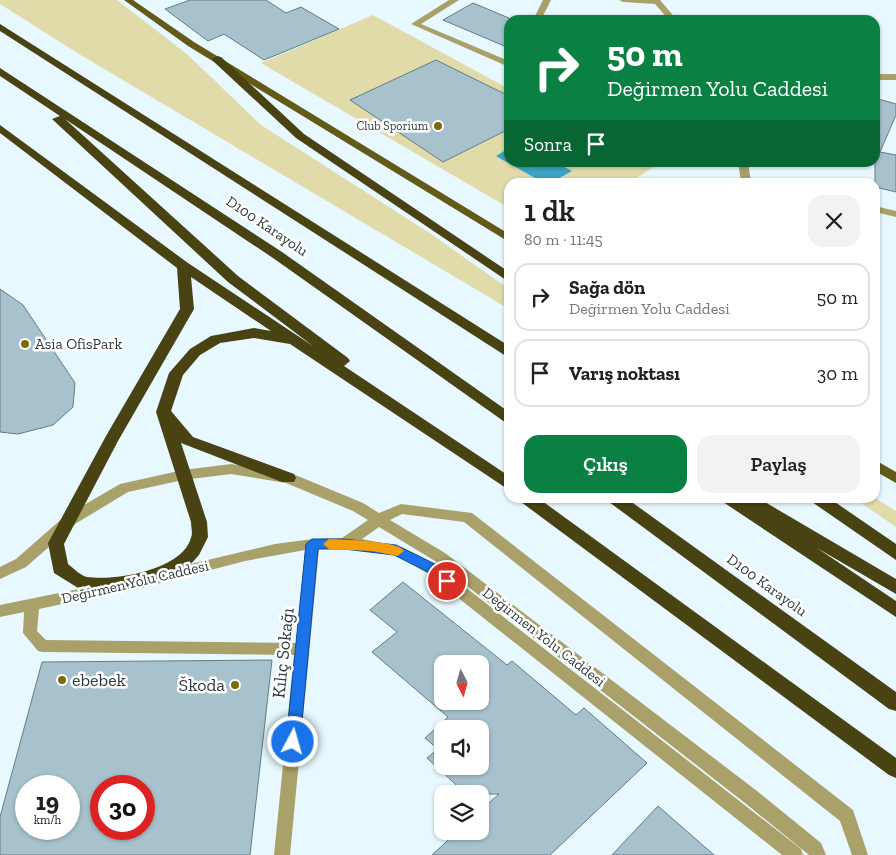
<!DOCTYPE html>
<html lang="tr">
<head>
<meta charset="utf-8">
<style>
	:root { --surface:#fff; --page:#f2f2f2; --text:#202124; --muted:#757577; --line:#e0e0e0; --accent:#0b8043 }
	body { margin:0; font-family:"Zilla Slab",serif; background:var(--page); color:var(--text); height:100vh; display:flex; flex-direction:column; font-size:19px; white-space:nowrap }
	* { box-sizing:border-box; margin:0 }
	p { font-size:16px; color:var(--muted) }
	.icon { flex:none; width:28px; height:28px; fill:none; stroke:currentColor; stroke-width:2; stroke-linecap:round; stroke-linejoin:round }
	.map { position:relative; flex:1; overflow:hidden }
	.panel { position:absolute; left:504px; top:178px; width:376px; height:325px; display:flex; flex-direction:column; background:var(--surface); border-radius:15px; box-shadow:0 1px 4px #0004 }
	.panel>* { flex:none }
	.banner { position:absolute; left:504px; top:15px; width:376px; height:152px; border-radius:15px; box-shadow:0 1px 4px #0004; background:#0b8043; color:#fff; overflow:hidden }
	.needle { width:32px; rotate:174deg }
	.fabs { position:absolute; left:434px; top:655px; display:grid; gap:10px }
	.fabs a { display:grid; place-items:center; width:55px; height:55px; border-radius:10px; background:var(--surface); box-shadow:0 1px 4px #0004; font-size:25px }
	.speed { position:absolute; left:15px; top:775px; display:flex; gap:10px; font-size:25px; font-weight:700; text-align:center }
	.speed>* { display:grid; place-content:center; width:65px; height:65px; border-radius:50%; background:var(--surface); box-shadow:0 1px 4px #0004; line-height:1 }
	.speed small { font-size:12px; font-weight:400 }
	.speed .limit { border:8px solid #d22; background:#fff; color:#111 }
	.pin { position:absolute; display:grid; place-items:center; width:42px; height:42px; color:#fff; margin:-21px; border:2px solid #fff; border-radius:50%; box-shadow:0 1px 5px #0007 }
	.me { position:absolute; width:55px; margin:-28px; rotate:6deg; stroke-linejoin:round; filter:drop-shadow(0 0 4px #0008) }
	.turn { display:flex; align-items:center; gap:18px; height:105px; padding:0 20px; font-size:22px }
	.turn .icon { width:65px; height:65px; stroke-width:2.5 }
	.turn b { display:block; font-size:35px; line-height:42px }
	.then { display:flex; align-items:center; height:48px; padding:0 20px; background:#0003; gap:10px; font-size:19px }
	.round { display:grid; place-items:center; flex:none; width:52px; height:52px; border-radius:15px; background:var(--page) }
	.headline { display:flex; align-items:center; justify-content:space-between; height:85px; padding:0 20px }
	h1 { font-size:30px; font-weight:600; line-height:38px }
	.action { display:flex; gap:10px; margin-top:auto; padding:10px 20px }
	.action a { flex:1; height:58px; border-radius:15px; background:var(--accent); color:#fff; font-size:20px; font-weight:600; line-height:58px; text-align:center }
	.action a+a { background:var(--page); color:var(--text) }
	ul { padding:0; list-style:none }
	li { display:flex; align-items:center; gap:15px; height:68px; margin:0 10px 8px; padding:0 10px; border:2px solid var(--line); border-radius:15px }
	li div { flex:1 }
	li b { display:block; font-size:19px }
	li em { font-style:normal }
	.map>svg:first-child { display:block }
</style>
</head>
<body>
<div class="map">
<svg width="896" height="855" viewBox="0 0 896 855">
	<rect width="100%" height="100%" fill="#e7f8ff"/>
	<g fill="#e1daa9">
		<path d="M0,0H117L188,55L261,125L431,234L509,289V309L79,54L0,4Z"/>
		<path d="M373,15L509,89V162H645L654,167L630,182H509V208L261,63Z"/>
		<path d="M854,498H875L896,511V527Z"/>
	</g>
	<path fill="#3ba4c7" d="M509,148V162L557,163L572,171L552,182H542L496,156Z"/>
	<g fill="#a7c2cd" stroke="#637c87" fill-rule="evenodd">
		<path d="M190,0H266L286,13L301,7L339,29L264,60L224,34L208,41L165,9Z"/>
		<path d="M473,3L509,18V48L443,20Z"/>
		<path d="M436,60L509,96V129L443,162L350,100Z"/>
		<path d="M875,98L896,104V115L880,152L896,155V192L875,187Z"/>
		<path d="M0,289L23,305L75,383L73,407L53,425L18,434L0,432Z"/>
		<path d="M403,582L507,665L512,661L576,715L584,708L647,763L550,855H432L458,831H480V811L499,794H466L427,758L438,749L425,738L448,717L372,652L397,632L370,610ZM442,664H480V701H442ZM442,729H480V766H442Z"/>
		<path d="M272,660L250,855H0V817L42,662ZM26,786H69V829H26ZM101,786H144V829H101Z"/>
		<path d="M658,806L714,855H612Z"/>
	</g>
	<g fill="none" stroke-linecap="round" stroke-linejoin="round">
		<g fill="#a9a169" fill-rule="evenodd">
			<path d="M449,0H459L421,24L509,61V67L411,24Z"/>
			<path d="M543,0H551L541,20H533Z"/>
			<path d="M619,0H660L677,20H669L655,4L623,2Z"/>
			<rect x="875" y="74" width="21" height="6"/>
			<path d="M738,162H748L751,182H741Z"/>
			<path d="M875,206L896,211V217L875,212Z"/>
			<path d="M231,464L293,474L363,503L379,513L401,504L472,513L853,810L868,855H852L840,821L464,522L402,514L390,520L445,553L757,791L821,843L826,855H809L745,803L435,561L379,527L362,539L404,548L437,565L801,849L803,855H782L427,573C417,568 407,560 396,556C372,548 344,548 319,549L290,855H274L294,655L43,652L38,651L23,633L24,612L0,617V605L118,581L123,583L125,587L123,591L39,609L37,631L46,640L296,643L305,550L245,561L157,584L152,582L150,578L152,574L157,572L275,544L313,539L342,538L368,520L353,511L286,483L231,474L183,480L128,492L75,524L26,567L0,579V567L16,559L65,516L120,484L183,470Z"/>
		</g>
		<g fill="#645a18" fill-rule="evenodd">
			<path d="M124,0H133L194,42L509,234V242L188,46Z"/>
			<path d="M875,460L896,472V483L875,471Z"/>
		</g>
		<g fill="#494212" fill-rule="evenodd">
			<path d="M0,24L509,346V358L0,31Z"/>
			<path d="M217,56L221,57L304,134L509,272V282L296,138L213,61L212,59Z"/>
			<path d="M0,68L282,252L509,412V425L273,258L65,119L238,276L348,358L350,361L344,366L509,476V490L290,344L254,338L220,343L200,355L183,375L171,411L193,437L294,474L296,478L294,482H282L181,443L207,522L208,537L199,555L188,567L143,588L83,591L54,573L48,543L106,436L180,309L177,268L0,133V125L188,263L313,346L228,282L52,119L60,116L0,76ZM191,277L271,331L254,328L211,336L190,349L169,373L156,412L191,522C191,527 193,533 191,538C182,570 116,581 87,577C81,576 73,568 68,564L64,544L118,441L194,309Z"/>
			<path d="M519,498H538L896,758V778L889,775L521,502Z"/>
			<path d="M607,498H626L896,692V711L889,709L609,502Z"/>
			<path d="M721,498H758L896,579V594L817,548L896,601V617L723,502Z"/>
			<path d="M810,498H829L896,544V560L812,502Z"/>
		</g>
	</g>
	<path fill="#1a73e8" stroke="#114b97" d="M312,539H344L396,545L437,565L454,581L452,584H443L428,572L394,555L344,549H318L300,742L298,747L293,749L288,747L286,742L306,544Z"/>
	<path fill="#f59e0b" d="M329,539C343,540 398,540 404,551L397,556L372,551L329,549L323,544Z"/>
	<g fill="#796b05" stroke="#fff" stroke-width="2">
		<circle cx="438" cy="126" r="5"/>
		<circle cx="25" cy="344" r="5"/>
		<circle cx="62" cy="680" r="5"/>
		<circle cx="235" cy="685" r="5"/>
	</g>
	<g text-anchor="middle" stroke-width="5" stroke-linejoin="round" paint-order="stroke">
		<g font-size="12" fill="#2e393d" stroke="#fff" text-anchor="end">
			<text x="428" y="130">Club Sporium</text>
		</g>
		<g font-size="15" fill="#2e393d" stroke="#fff">
			<text transform="translate(267 226) rotate(34)" y="5">D100 Karayolu</text>
			<text transform="translate(135 582) rotate(-13)" y="5">Değirmen Yolu Caddesi</text>
			<text transform="translate(767 585) rotate(36)" y="5">D100 Karayolu</text>
			<text transform="translate(544 637) rotate(38)" y="5">Değirmen Yolu Caddesi</text>
		</g>
		<g font-size="15" fill="#2e393d" stroke="#fff" text-anchor="start">
			<text x="35" y="349">Asia OfisPark</text>
		</g>
		<g font-size="18" fill="#2e393d" stroke="#fff">
			<text transform="translate(283 653) rotate(-84)" y="6">Kılıç Sokağı</text>
		</g>
		<g font-size="18" fill="#2e393d" stroke="#fff" text-anchor="start">
			<text x="72" y="686">ebebek</text>
			<text x="225" y="691" text-anchor="end">Škoda</text>
		</g>
	</g>
</svg>
<div class="fabs">
<a><svg class="needle" viewBox="-14 -14 28 28"><path d="M0-13l5 13h-10z" fill="#e53935"/><path d="M0 13l5-13h-10z" fill="#757577"/></svg></a>
<a><svg class="icon" aria-label="sound" viewBox="0 0 24 24"><path d="M4 9h4l5-4v14l-5-4H4zM17 9q2 3 0 6"/></svg></a>
<a><svg class="icon" aria-label="layers" viewBox="0 0 24 24"><path d="M12 4l9 5-9 5-9-5zM3 14l9 5 9-5"/></svg></a>
</div>
<div class="speed"><div>19<small>km/h</small></div><div class="limit">30</div></div>
<div class="pin" style="left:447px;top:581px;background:#d93025"><svg class="icon" aria-label="arrive" viewBox="0 0 24 24"><path d="M6 21V4h12l-3 4 3 4H6"/></svg></div>
<svg class="me" style="left:293px;top:742px" viewBox="-20 -20 40 40"><circle r="17" fill="#1a73e8" stroke="#fff" stroke-width="3"/><path d="M0-11L8 9 0 5-8 9z" fill="#fff"/></svg>
<div class="banner">
<div class="turn"><svg class="icon" aria-label="right" viewBox="0 0 24 24"><path d="M7 20v-9h11M14 6l5 5-5 5"/></svg><div><b>50 m</b>Değirmen Yolu Caddesi</div></div>
<div class="then">Sonra<svg class="icon" aria-label="arrive" viewBox="0 0 24 24"><path d="M6 21V4h12l-3 4 3 4H6"/></svg></div>
</div>
<section class="panel">
<div class="headline"><div><h1>1 dk</h1><p>80 m · 11:45</p></div><a class="round"><svg class="icon" aria-label="close" viewBox="0 0 24 24"><path d="M6 6l12 12M18 6L6 18"/></svg></a></div>
<ul>
<li><svg class="icon" aria-label="right" viewBox="0 0 24 24"><path d="M7 20v-9h11M14 6l5 5-5 5"/></svg><div><b>Sağa dön</b><p>Değirmen Yolu Caddesi</p></div><em>50 m</em></li>
<li><svg class="icon" aria-label="arrive" viewBox="0 0 24 24"><path d="M6 21V4h12l-3 4 3 4H6"/></svg><div><b>Varış noktası</b></div><em>30 m</em></li>
</ul>
<div class="action"><a>Çıkış</a><a>Paylaş</a></div>
</section>
</div>
</body>
</html>
